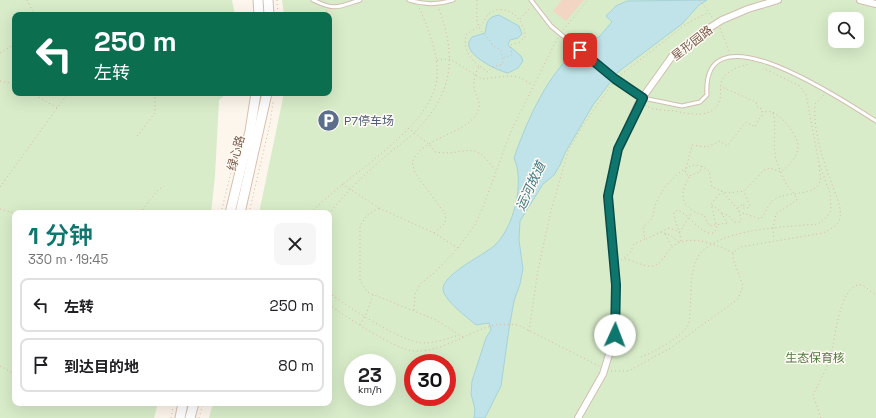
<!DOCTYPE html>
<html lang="zh">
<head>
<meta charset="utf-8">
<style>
	:root { --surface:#fff; --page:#f6f6f6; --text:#202124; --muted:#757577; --line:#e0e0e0; --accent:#0f766e }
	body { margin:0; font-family:"Space Grotesk","Noto Sans SC",sans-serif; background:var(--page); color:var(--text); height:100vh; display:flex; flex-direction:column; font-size:15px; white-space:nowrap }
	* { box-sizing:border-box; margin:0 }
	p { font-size:13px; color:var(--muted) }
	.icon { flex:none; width:22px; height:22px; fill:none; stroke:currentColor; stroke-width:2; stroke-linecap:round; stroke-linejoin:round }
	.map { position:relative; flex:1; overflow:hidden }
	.drawer { position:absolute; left:12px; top:210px; width:320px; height:196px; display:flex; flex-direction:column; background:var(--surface); border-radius:8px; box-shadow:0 4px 16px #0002 }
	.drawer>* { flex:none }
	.banner { position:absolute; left:12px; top:12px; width:320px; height:84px; border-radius:8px; box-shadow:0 4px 16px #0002; background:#0b6e4f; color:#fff; overflow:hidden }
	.buttons { position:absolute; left:828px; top:12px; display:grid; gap:8px }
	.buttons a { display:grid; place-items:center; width:36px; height:36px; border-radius:8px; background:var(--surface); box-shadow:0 4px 16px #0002; font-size:20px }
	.speed { position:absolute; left:344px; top:354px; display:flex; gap:8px; font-size:20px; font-weight:700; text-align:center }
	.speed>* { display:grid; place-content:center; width:52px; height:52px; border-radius:50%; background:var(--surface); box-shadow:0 4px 16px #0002; line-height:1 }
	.speed small { font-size:10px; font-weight:400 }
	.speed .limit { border:6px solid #d22; background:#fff; color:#111 }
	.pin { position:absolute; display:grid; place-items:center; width:34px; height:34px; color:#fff; margin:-17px; border-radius:8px; box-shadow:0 2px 6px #0006 }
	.me { position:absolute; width:44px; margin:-22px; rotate:2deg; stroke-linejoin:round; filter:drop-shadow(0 0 3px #0008) }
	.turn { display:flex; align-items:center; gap:14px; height:84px; padding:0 16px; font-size:18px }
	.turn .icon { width:52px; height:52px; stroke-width:2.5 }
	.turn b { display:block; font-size:28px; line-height:34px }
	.round { display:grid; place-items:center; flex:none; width:42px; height:42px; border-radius:8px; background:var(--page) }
	.summary { display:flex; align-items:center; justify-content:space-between; height:68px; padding:0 16px }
	h1 { font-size:24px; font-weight:600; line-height:30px; color:var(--accent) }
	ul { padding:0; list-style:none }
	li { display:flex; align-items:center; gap:12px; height:54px; margin:0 8px 6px; padding:0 8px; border:2px solid var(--line); border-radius:8px }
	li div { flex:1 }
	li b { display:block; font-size:15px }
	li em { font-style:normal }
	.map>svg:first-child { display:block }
</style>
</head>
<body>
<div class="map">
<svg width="876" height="418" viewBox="0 0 876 418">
	<rect width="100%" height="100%" fill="#fdf6ec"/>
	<g fill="#d8ecc9" fill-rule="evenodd">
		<path d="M0,0H232L235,15H15V93H227L219,100L215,176L211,213H15V403H158L154,418H0Z"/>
		<path d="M282,0H876V418H209L213,403H329V213H259L284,93H329V15H284ZM835,19H857V41H835ZM353,363H387V397H353ZM413,363H447V397H413Z"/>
	</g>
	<g fill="#bfe3e8" stroke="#a5d3da">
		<path d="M707,0L699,5L682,24L618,72L593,105L565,153L560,165L554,175L543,184L520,221L519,240L523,269L520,284L514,301L509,329L501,386L485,418H474L475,409L471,394L472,381L486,338L491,330L489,323L476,325C468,318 445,301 443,290C441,275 484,255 494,246C514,228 525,182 514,158C526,123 544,82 571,55L574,57L590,39L587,36L591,33L598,38L612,22L606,16L616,6L627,1Z"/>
		<path d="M499,15L519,26L522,34L518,38L510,40L508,45L521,56L523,61L518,68L508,73C498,71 470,57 469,46C468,42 470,40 472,37L485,33C487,22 487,17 499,15Z"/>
	</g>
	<path fill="#f3d5c3" d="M562,0H584L566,21L553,11Z"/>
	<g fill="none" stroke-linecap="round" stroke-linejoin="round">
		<defs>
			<g id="lane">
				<path d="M313,0C335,11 338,7 360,0"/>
				<path d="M409,0C424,5 438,5 453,0"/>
				<path d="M531,0L551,26L615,80L643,98L682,106L700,102L707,95C701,3 845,102 876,121"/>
			</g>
			<g id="street">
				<path d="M860,0L876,4"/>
				<path d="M578,418L603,374L615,335L616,285L608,196L618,149L638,104L673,55L695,37L722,20L748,9L778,0"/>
			</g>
			<g id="secondary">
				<path d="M258,0L259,15"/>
				<path d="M268,0L269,15"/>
				<path d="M230,213L250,131L256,93"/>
				<path d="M240,213L267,93"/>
				<path d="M180,418L183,403"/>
				<path d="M190,418L194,403"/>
			</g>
		</defs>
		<use href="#lane" stroke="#d1beb0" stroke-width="5"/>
		<use href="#street" stroke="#d1beb0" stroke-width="8"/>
		<use href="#secondary" stroke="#d6c0b0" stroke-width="11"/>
		<g stroke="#d9b8a5" stroke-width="1" stroke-dasharray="1 3" stroke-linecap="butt">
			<path d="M27,0L35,15"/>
			<path d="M277,0L278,15"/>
			<path d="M700,0L712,17"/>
			<path d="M325,15L327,10"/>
			<path d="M520,19L530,8"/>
			<path d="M720,28L730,53"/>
			<path d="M563,30L588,0"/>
			<path d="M0,53L15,44"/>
			<path d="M437,60L450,59L482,79L507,76L519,77L533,85"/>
			<path d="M479,66C469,57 463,49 466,35C471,31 477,28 482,24C486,20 486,15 491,12C508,3 526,21 525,37L520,42L510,45L512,55L502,58"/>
			<path d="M618,77L686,24L709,12"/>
			<path d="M0,81L15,84"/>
			<path d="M32,93L57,108"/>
			<path d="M645,105C651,110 666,110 675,111C688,114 713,119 719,102C722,95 719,87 722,80C727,70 740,66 750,64"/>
			<path d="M773,113C777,129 772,142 776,159C779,167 782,177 787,185C790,190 795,193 797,200L776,214L773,228L774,240"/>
			<path d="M408,128L429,144L435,152C468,157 471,137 495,170"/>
			<path d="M137,136L155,113V93"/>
			<path d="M702,166L700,172L689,176L685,173L692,145L707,147L720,141L727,146L746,122L755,127L758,120L762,116V109L758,108L756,102L722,87"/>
			<path d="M689,177C678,196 682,210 704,215L709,226L727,223L721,212L712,205"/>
			<path d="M342,184L379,208L434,233L458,248"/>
			<path d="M0,187L68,93"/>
			<path d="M379,208L367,215L360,226V280L367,292L436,320L463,337"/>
			<path d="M0,209L15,213"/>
			<path d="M140,213L157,191L164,186"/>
			<path d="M221,213L233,164"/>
			<path d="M249,213L270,124L273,102"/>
			<path d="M311,213C344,176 432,129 437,78C439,54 428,29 419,7"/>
			<path d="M329,214C346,192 366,173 387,155C396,147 407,140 415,132C453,94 457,57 439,9"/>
			<path d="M722,214L728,215L734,222H740L741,219L738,207L744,204L743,208H748L750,206L744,192"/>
			<path d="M661,232L669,228L680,232L692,212"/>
			<path d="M434,233L445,223L446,215L415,173L412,162C425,135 465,135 477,113C483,103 475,96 474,87C473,80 476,72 479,66L488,72L492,67L503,64L501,50L492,45C490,39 486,37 482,32C475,23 477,11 477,0"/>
			<path d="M665,234L672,247"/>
			<path d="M646,239L661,232L670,235L679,242"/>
			<path d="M681,241C680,231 675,223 674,213L677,210C690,214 700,235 713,233L717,229L711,204L722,191L740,212L760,219C767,213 767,204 775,199C787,191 816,197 820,181C821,176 819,170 819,165"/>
			<path d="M625,259C632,260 643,266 649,266C662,267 664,254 672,247C689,233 716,244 733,253"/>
			<path d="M621,260L630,253L634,244L645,239L643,227C646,224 652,220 653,216C654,213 654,209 655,206C659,192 679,167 695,165C700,165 705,168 709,171L712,187L727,193L744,191L764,170L770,168L781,172C789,165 796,159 798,148C800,137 781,115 772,112C769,111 765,112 762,112"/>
			<path d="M329,293C350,308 393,336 416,342C431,345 446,339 459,335"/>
			<path d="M329,305C346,316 396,351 415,351C432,352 448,344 462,338C483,328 494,322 518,325L599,366"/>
			<path d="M414,310L415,294L420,284L434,273L458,248L475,225L483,207L511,131L558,37"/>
			<path d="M360,325L367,312L373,295"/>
			<path d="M529,331L538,270L551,211L568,151L583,125L612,84"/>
			<path d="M641,357C654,352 678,339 686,328C690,324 690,316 690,310C692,290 688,261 706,248C733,228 785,227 818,224L825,219L831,210L830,193L819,163L806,95L800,86L763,68"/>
			<path d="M0,366L15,374"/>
			<path d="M611,371H629L672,347L738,299L743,286L733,258V253L740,247L823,233C830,229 839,226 840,217C842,205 834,192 831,181C822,158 813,129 815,104L824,95"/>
			<path d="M171,418L174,403"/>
			<path d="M199,418L203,403"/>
			<path d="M821,418L813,395C819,382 827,369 831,355C835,340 839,289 858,285C864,284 871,292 876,295"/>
		</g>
		<use href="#lane" stroke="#fff" stroke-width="3"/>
		<use href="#street" stroke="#fff" stroke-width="6"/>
		<use href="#secondary" stroke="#fff" stroke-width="9"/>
	</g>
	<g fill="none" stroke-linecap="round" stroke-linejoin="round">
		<defs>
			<path id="route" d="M580,50L615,79L643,98L618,149L608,196L616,285L615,335"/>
		</defs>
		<use href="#route" stroke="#0a4d48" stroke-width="10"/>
		<use href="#route" stroke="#0f766e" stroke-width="7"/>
	</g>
	<defs>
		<symbol id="parking-disc" viewBox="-11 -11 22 22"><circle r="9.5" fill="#5c6f8a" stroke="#fffaf3"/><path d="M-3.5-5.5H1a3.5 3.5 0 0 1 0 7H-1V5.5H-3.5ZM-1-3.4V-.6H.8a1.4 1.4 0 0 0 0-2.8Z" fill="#fff"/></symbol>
	</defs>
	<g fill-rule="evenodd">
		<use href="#parking-disc" x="316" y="108" width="25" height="25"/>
	</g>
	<g text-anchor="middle" stroke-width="3" stroke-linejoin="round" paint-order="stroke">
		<g font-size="12" fill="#7a5c4d" stroke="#fffaf3">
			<text transform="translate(692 43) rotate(-38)" y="4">星形园路</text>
			<text transform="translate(236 153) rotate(-75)" y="4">绿心路</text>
		</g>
		<g font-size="12" fill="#4e5e75" stroke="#fffaf3" text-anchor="start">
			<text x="344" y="125">P7停车场</text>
		</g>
		<g font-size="12" fill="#537a41" stroke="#fffaf3">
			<text x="815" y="362">生态保育核</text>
		</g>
		<g font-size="13" font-style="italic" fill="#437c86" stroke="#fffaf3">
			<text transform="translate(530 186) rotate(-65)" y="5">运河故道</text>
		</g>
	</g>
</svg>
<div class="buttons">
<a><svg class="icon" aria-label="search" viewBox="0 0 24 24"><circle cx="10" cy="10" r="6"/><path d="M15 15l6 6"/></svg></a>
</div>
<div class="speed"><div>23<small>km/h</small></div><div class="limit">30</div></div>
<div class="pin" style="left:580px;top:50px;background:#d93025"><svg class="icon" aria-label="arrive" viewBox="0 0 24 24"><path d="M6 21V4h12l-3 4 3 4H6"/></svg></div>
<svg class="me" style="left:615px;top:335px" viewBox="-20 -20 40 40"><circle r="19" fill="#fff"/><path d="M0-13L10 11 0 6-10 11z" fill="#0f766e"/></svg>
<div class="banner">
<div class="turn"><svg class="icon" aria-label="left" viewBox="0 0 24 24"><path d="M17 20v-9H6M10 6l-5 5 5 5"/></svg><div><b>250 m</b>左转</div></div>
</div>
<section class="drawer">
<div class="summary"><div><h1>1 分钟</h1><p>330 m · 19:45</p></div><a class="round"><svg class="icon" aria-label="close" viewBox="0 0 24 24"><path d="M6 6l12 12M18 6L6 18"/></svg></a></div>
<ul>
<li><svg class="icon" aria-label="left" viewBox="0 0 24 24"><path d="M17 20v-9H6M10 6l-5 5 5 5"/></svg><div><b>左转</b></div><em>250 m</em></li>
<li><svg class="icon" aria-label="arrive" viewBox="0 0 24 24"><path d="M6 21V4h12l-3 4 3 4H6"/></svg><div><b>到达目的地</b></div><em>80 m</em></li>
</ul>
</section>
</div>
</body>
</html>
